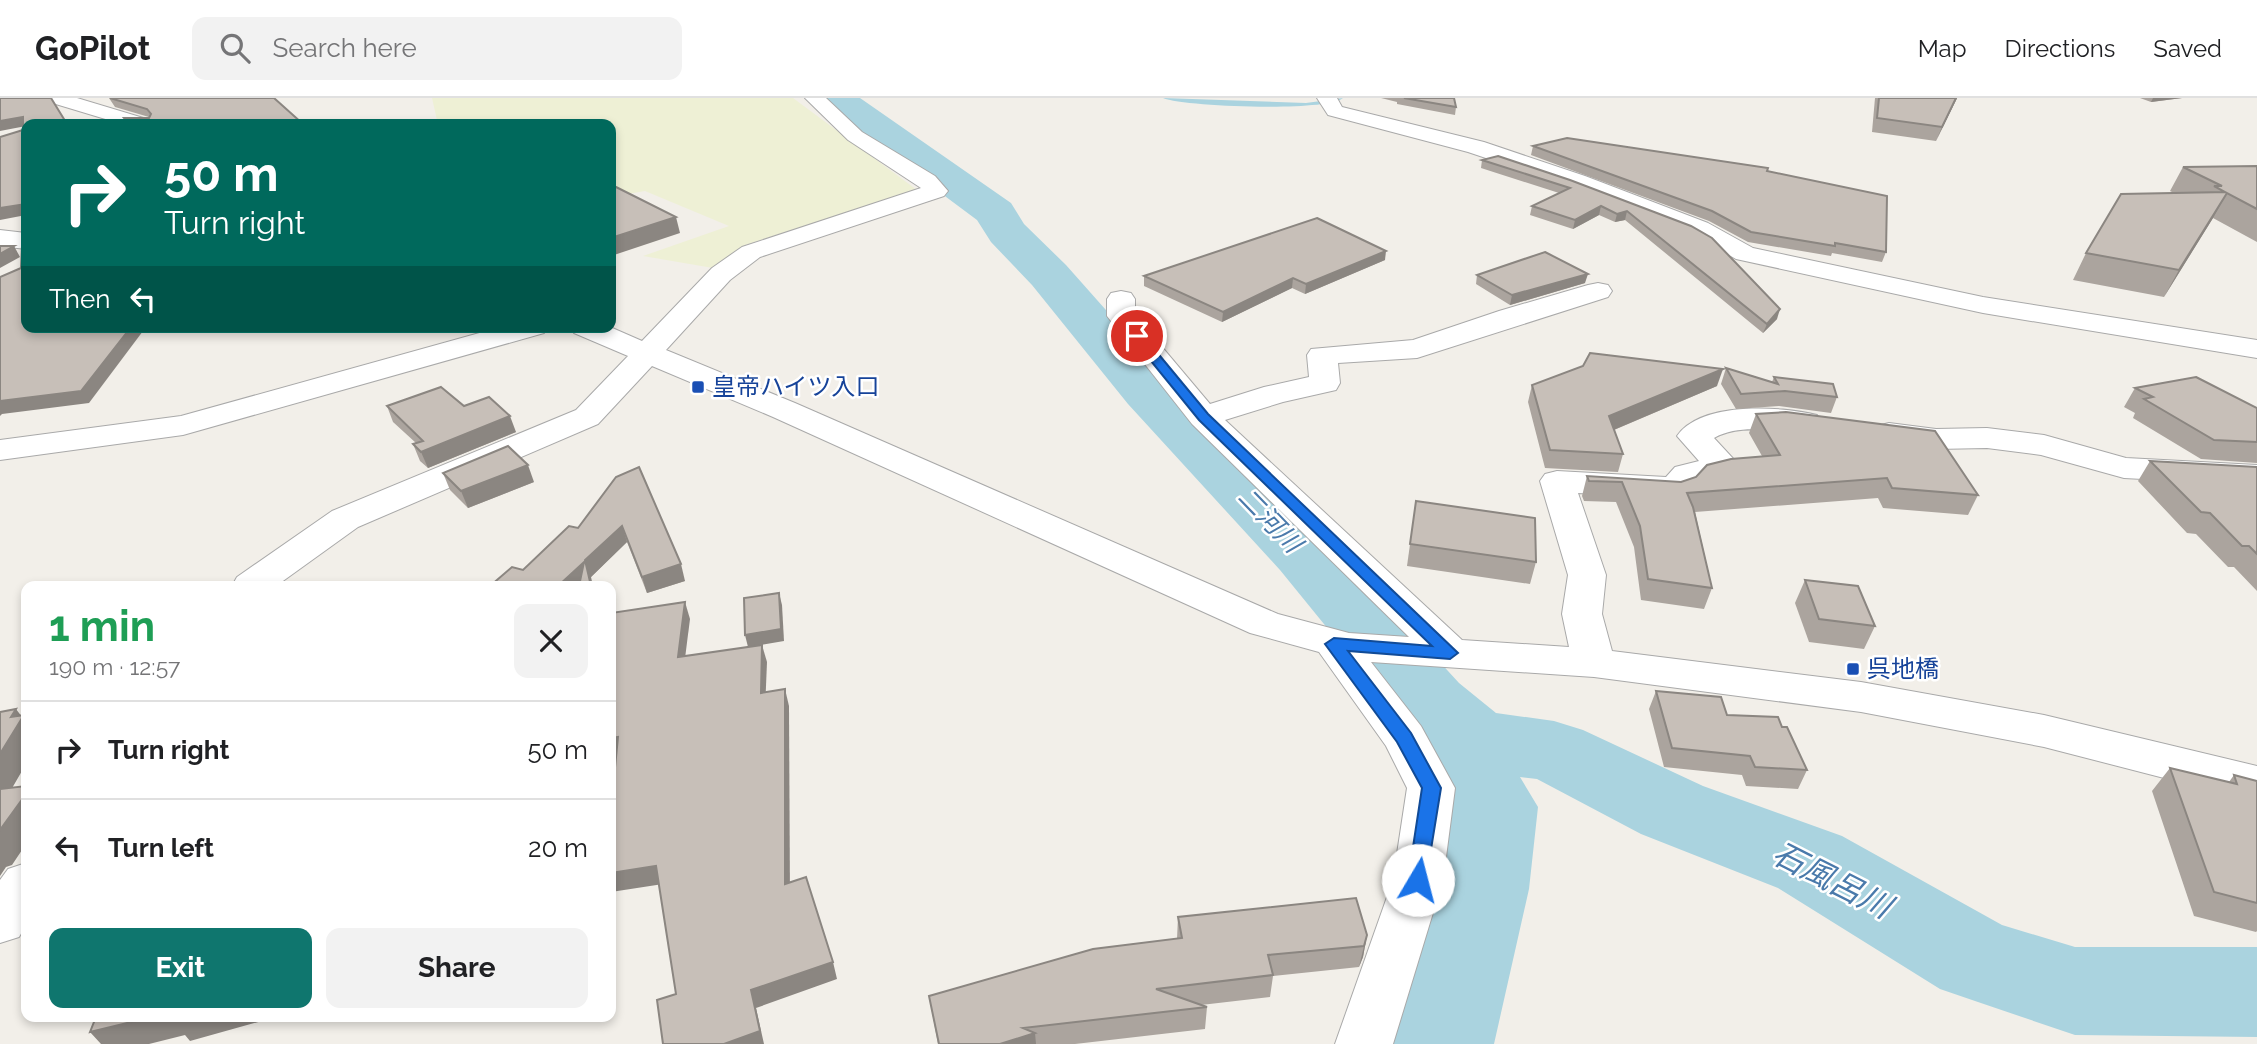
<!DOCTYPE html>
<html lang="en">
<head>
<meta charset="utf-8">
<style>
	:root { --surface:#fff; --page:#f2f2f2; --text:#202124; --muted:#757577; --line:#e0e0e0; --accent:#0f766e }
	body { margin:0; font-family:Raleway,"Noto Sans JP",sans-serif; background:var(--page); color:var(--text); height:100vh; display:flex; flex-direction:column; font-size:26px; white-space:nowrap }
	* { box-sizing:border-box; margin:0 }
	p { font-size:23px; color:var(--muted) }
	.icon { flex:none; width:38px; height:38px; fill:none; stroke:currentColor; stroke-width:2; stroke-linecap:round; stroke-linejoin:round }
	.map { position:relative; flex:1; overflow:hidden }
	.details { position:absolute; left:21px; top:483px; width:595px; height:441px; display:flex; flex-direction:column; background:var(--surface); border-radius:14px; box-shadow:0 4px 10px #0003 }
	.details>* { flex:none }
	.hud { position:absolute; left:21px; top:21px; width:595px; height:214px; border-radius:14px; box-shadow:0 4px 10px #0003; background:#00695c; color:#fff; overflow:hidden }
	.pin { position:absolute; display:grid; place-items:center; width:60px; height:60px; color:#fff; margin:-30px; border:4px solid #fff; border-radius:50%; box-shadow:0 2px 7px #0007 }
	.me { position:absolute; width:77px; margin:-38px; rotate:8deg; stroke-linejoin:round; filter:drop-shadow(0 0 5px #0008) }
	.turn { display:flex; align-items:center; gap:24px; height:147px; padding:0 28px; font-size:32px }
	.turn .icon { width:91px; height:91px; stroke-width:2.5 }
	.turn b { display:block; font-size:49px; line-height:60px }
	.then { display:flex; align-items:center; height:66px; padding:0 28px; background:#0003; gap:14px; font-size:26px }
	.round { display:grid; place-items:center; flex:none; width:74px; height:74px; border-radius:14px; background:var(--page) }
	.overview { display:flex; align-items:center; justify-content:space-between; height:119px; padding:0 28px }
	h1 { font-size:42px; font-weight:700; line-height:52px; color:#1e9e55 }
	.button { display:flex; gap:14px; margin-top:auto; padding:14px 28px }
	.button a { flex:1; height:80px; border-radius:14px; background:var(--accent); color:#fff; font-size:28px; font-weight:700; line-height:80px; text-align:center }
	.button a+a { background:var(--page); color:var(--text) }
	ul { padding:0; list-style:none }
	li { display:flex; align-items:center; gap:21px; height:98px; padding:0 28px; border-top:2px solid var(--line) }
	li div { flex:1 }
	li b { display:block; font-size:26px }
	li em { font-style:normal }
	header { display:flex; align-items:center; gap:42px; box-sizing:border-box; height:98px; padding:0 35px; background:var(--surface); border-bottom:2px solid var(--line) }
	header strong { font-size:33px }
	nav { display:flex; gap:38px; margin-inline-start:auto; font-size:24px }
	.search { width:490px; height:63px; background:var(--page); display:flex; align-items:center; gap:18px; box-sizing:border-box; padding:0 24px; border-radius:14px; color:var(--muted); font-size:26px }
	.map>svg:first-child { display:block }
</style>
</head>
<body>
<header>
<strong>GoPilot</strong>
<div class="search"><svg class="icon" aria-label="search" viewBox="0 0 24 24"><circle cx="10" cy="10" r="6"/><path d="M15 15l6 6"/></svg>Search here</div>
<nav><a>Map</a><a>Directions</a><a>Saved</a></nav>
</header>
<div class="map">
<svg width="2257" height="946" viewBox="0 0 2257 946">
	<rect width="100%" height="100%" fill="#f2efe9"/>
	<path fill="#eef0d5" d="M432,0H793L917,92L745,147L713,170L643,158L729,128L645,93L611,99V26H429L437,22Z"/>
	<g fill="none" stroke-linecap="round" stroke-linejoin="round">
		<path fill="#aad3df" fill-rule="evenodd" d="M1163,0L1306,5L1343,0C1328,14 1184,9 1163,0Z"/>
		<path fill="#aad3df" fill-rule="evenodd" d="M819,0H860L1011,105L1024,126L1066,167L1168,282L1328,442L1459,585L1496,615L1554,623L1583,632L1703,688L1842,738L2002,827L2075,849H2257V939L2075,937L1975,903L1940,891L1778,790L1641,736L1537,681L1520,679L1538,709L1529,791L1494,946H1390L1435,791L1450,710L1398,617L1280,472L1128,306L1032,187L991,144L977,122L824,8Z"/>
		<defs>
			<g id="minor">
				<path d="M46,0H77L150,22L153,26H122L49,4Z"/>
				<path d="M805,0H826L862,34L935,78L948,93L944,98L760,159L730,182L666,252L795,305L1278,516L1349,535L1409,539L1192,326L1107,218V201L1111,195L1121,193L1131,195L1135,201V217L1210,306L1264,289L1309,279L1307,257L1311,251L1413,242L1499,213L1588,187L1598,185L1608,187L1612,193L1608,199L1417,260L1338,265L1340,285L1336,292L1283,304L1225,322L1462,542L1569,549L1562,516L1568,477L1540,383L1545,376L1557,373L1666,379L1675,369L1699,363L1677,338C1701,303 1780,308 1817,317L1821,324L1817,331C1783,339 1746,322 1714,340L1740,368L1735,375L1699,384L1687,397L1675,401L1578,395L1606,477L1602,516L1612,553L1861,584L2044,617L2257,668V704L2044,649L1861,614L1594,579L1371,564L1421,628L1455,690L1443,782L1393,946H1335L1393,782L1407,690L1386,648L1319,554L1250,535L773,319L652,268L598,326L358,429L276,488H232L237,479L332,413L576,312L628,258L574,235L570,229H610L642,243L712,170L742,149L921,90L848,42Z"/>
				<path d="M1317,0H1337L1342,9L1484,44L1585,78L1708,125L1753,150L1983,199L2257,242V260L1983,215L1736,161L1690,135L1569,88L1468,54L1328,17Z"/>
				<path d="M0,132L26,135V151L0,148Z"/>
				<path d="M501,229H548L544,235L183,337L0,362V342L181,318Z"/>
				<path d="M1889,325L1936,331L1987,330L2044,337L2126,360L2257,367V387L2124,380L2041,357L1987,350L1936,351L1877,342L1873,335L1877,328Z"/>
				<path d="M26,765V827L19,839L0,845V782L8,771Z"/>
			</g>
		</defs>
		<use href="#minor" stroke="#a9a9a9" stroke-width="2"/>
		<use href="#minor" fill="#fff" fill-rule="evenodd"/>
	</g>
	<g fill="#aba49e">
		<path d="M109,0H274L303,26H127L124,20H149V19L115,9Z"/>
		<path d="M1381,0H1454L1456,9L1455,17L1397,6V4Z"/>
		<path d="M1875,0H1957L1936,43L1872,34Z"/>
		<path d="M2140,0H2182L2151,4Z"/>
		<path d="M1533,48L1767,73L1886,154L1882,164L1832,155L1831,158L1748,144L1709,123L1531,57Z"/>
		<path d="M1482,62L1691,128L1777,221L1763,235L1625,122L1615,124L1599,117L1573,131L1530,117L1532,108L1559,95L1481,70Z"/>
		<path d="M2257,68V144L2213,120L2164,199L2073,182L2086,155L2174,95L2170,93L2183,69Z"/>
		<path d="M1385,162L1305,196L1292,190L1222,224L1144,188V178Z"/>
		<path d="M1477,177L1585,185L1510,207L1476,186Z"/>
		<path d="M1726,270L1772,284L1774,279L1837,299L1831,315L1779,308L1736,311L1721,286Z"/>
		<path d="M1532,287L1717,288L1614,332L1623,356L1618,374L1545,370L1528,304Z"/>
		<path d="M2135,290L2257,310V365L2201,361L2133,320L2135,315L2124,309Z"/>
		<path d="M387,308H464L516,334L428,370L420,363L413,346L416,345L393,324Z"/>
		<path d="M1756,316L1978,397L1968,417L1883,410L1878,400L1695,414L1712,490L1704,511L1641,502L1634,449L1616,404L1584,403L1582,398L1587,378L1681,384L1762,358L1749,335Z"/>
		<path d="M2150,363L2257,369V493L2234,469H2228L2196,436L2187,435L2138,383Z"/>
		<path d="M443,375L534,384L468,410L450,392Z"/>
		<path d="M616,379L685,483L647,495L627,444L591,479L523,472L578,430Z"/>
		<path d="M1416,403L1536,464L1530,486L1407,468Z"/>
		<path d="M1805,482L1875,528L1864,551L1809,544L1795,505Z"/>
		<path d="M1656,593L1727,617L1782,629L1807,672L1798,691L1746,688L1742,677L1664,669L1649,611Z"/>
		<path d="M2170,670L2229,684L2234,677L2257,683V833L2256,834L2194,818L2152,693Z"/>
		<path d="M1178,819L1367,837L1363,859L1359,869L1273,878L1270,899L1201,907L1207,909L1205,931L1075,946H938L929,898L1177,841Z"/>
	</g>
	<g fill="#8b8681">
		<path d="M1956,0H1957L1936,43L1942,29Z"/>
		<path d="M2153,0H2182L2151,4Z"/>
		<path d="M23,19L26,28L0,33V23Z"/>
		<path d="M2227,95L2213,120L2164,199L2179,172Z"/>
		<path d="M26,106V117L0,122V110Z"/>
		<path d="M1601,108L1599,117L1573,131L1575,122Z"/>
		<path d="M1627,113L1625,122L1615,124L1617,116Z"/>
		<path d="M676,119L680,135L611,158V140Z"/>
		<path d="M14,148L20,159L0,170V156Z"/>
		<path d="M1386,153L1385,162L1305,196L1306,186Z"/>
		<path d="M1588,176L1585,185L1510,207L1512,197Z"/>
		<path d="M1293,180L1292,190L1222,224L1223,214Z"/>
		<path d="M1780,211L1777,221L1763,235L1767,226Z"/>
		<path d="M131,229H146L89,305L2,316L0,318V303Z"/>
		<path d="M1723,271L1717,288L1604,336L1609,318Z"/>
		<path d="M510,318L516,334L428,370L421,354Z"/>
		<path d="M528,367L534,384L468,410L461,393Z"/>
		<path d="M622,428L627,444L591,479L593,488H558Z"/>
		<path d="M681,466L685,483L647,495L642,479Z"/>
		<path d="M779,495L782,507L784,543L748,549L745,537Z"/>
		<path d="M685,504L690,521L683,576L678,559Z"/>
		<path d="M762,547L767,564L765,612L761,595Z"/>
		<path d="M785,591L789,608L790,803L785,786Z"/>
		<path d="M16,611L22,619L24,617L26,621V666L0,711V656L11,619Z"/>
		<path d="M618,639L624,657L611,659V640Z"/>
		<path d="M26,696V746L12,767L6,769L0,778V732Z"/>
		<path d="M656,768L663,786L611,794V775Z"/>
		<path d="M1367,837L1363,859L1359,869L1364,848Z"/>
		<path d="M833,864L837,881L756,910L764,946H724L751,892Z"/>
		<path d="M152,919H276L190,943L185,937L149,946H101L90,934Z"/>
		<path d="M1035,935L1036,946H1000Z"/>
	</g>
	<g fill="#c7bfb8" stroke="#8b8681" stroke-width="2">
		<path d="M0,0H51L67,26H26V106L0,110V39L23,32V19L0,23Z"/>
		<path d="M110,0H274L303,26H129L124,20H149L151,16L147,11Z"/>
		<path d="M1404,0H1454L1456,9Z"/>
		<path d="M1879,0H1956L1942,29L1877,20Z"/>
		<path d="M1567,40L1768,70L1767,73L1887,98L1886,154L1835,145V148L1751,134L1712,113L1533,48Z"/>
		<path d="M1498,58L1570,82L1691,128L1712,140L1780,211L1767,226L1627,113L1617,116L1601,108L1575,122L1532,108L1570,90L1482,62Z"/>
		<path d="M2257,68V111L2227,95L2179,172L2086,155L2121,96L2225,94L2214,88H2222L2183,69Z"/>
		<path d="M616,89L676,119L611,140V91Z"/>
		<path d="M1317,120L1386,153L1306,186L1293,180L1223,214L1144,178Z"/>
		<path d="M0,148H14L0,156Z"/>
		<path d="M22,148L26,149V229H131L81,293L0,303V179L21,170Z"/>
		<path d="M1545,154L1588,176L1512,197L1477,177Z"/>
		<path d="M1590,255L1723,271L1609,318L1623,356L1550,352L1532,287L1583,268Z"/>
		<path d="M1726,270L1778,286L1774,279L1833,286L1837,299L1785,293L1741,296Z"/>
		<path d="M2196,279L2257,310V344L2214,342L2144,301L2153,299L2135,290Z"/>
		<path d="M441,289L464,308L489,299L510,318L421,354L413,346L423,343L387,308Z"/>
		<path d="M1786,314L1935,333L1978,397L1892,390L1887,380L1687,395L1693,409L1712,490L1648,481L1640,428L1622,384L1589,383L1587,378L1681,384L1696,379L1707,367L1731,361L1780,357L1756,316Z"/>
		<path d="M508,348L528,367L461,393L443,375Z"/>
		<path d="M2150,363L2257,369V456L2249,448H2242L2210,415L2201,414Z"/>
		<path d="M639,369L681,466L642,479L622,428L585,462L591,488H579L584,464L558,488H490L512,469L523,472L569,428L578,430L616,379Z"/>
		<path d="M1416,403L1535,420L1536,464L1410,446Z"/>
		<path d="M1805,482L1858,488L1875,528L1819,521Z"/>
		<path d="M779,495L781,531L745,537L744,500Z"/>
		<path d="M685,504L678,559L762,547L761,595L785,591V786L806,779L833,864L751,892L760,933L724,946H663L657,902L676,896L656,768L611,775V710L618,639L611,640V515Z"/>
		<path d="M1656,593L1721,599L1727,617L1778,619L1782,629H1787L1807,672L1755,669L1750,658L1672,650Z"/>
		<path d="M16,611L11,619L24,617L0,656V614Z"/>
		<path d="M2170,670L2237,686L2234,677L2257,683V805L2214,794Z"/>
		<path d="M26,688V696L0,732V691Z"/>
		<path d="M1356,800L1367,837L1364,848L1268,857L1273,877L1156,891L1207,909L1023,930L1035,935L1000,946H939L929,898L1093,851L1182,840L1178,819Z"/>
		<path d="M96,919H152L90,934Z"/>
	</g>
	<path fill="#1a73e8" stroke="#114b97" stroke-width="2" d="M1137,234L1141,235L1208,316L1458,555L1450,561L1348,553L1411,635L1441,690L1425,788L1418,790L1411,788L1408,782L1422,690L1397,644L1325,546L1334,540L1432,548L1199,322L1133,241V235Z"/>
	<g fill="#1a4fb4" stroke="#fff" stroke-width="2.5">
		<rect x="691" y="282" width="14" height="14" rx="3.5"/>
		<rect x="1846" y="564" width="14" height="14" rx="3.5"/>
	</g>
	<g text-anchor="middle" stroke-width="5" stroke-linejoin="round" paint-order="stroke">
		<g font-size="24" fill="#164399" stroke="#fff" text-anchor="start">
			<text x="712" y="297">皇帝ハイツ入口</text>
			<text x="1867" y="579">呉地橋</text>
		</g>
		<g font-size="26" font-style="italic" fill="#4a7aab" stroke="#fff">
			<text transform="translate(1270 422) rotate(46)" y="9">二河川</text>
		</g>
		<g font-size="32" font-style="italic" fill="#4a7aab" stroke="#fff">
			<text transform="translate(1832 782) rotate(27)" y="11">石風呂川</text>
		</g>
	</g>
</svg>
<div class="pin" style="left:1137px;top:238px;background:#d93025"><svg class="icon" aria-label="arrive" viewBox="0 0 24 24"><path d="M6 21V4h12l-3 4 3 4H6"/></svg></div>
<svg class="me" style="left:1418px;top:782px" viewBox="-20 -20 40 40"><circle r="19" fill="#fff"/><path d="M0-13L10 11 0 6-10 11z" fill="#1a73e8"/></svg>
<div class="hud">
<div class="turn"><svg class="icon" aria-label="right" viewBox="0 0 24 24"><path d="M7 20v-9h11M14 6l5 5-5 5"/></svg><div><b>50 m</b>Turn right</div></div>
<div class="then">Then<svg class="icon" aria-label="left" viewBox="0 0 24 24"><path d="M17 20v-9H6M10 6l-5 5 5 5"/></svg></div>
</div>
<section class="details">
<div class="overview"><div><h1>1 min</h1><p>190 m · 12:57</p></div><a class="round"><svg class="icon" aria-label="close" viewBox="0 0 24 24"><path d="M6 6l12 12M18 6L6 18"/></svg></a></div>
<ul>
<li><svg class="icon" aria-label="right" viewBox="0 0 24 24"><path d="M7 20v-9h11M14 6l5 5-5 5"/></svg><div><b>Turn right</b></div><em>50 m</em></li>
<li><svg class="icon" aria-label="left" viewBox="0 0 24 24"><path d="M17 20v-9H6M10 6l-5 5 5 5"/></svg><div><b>Turn left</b></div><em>20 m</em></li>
</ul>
<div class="button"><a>Exit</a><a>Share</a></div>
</section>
</div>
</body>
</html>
